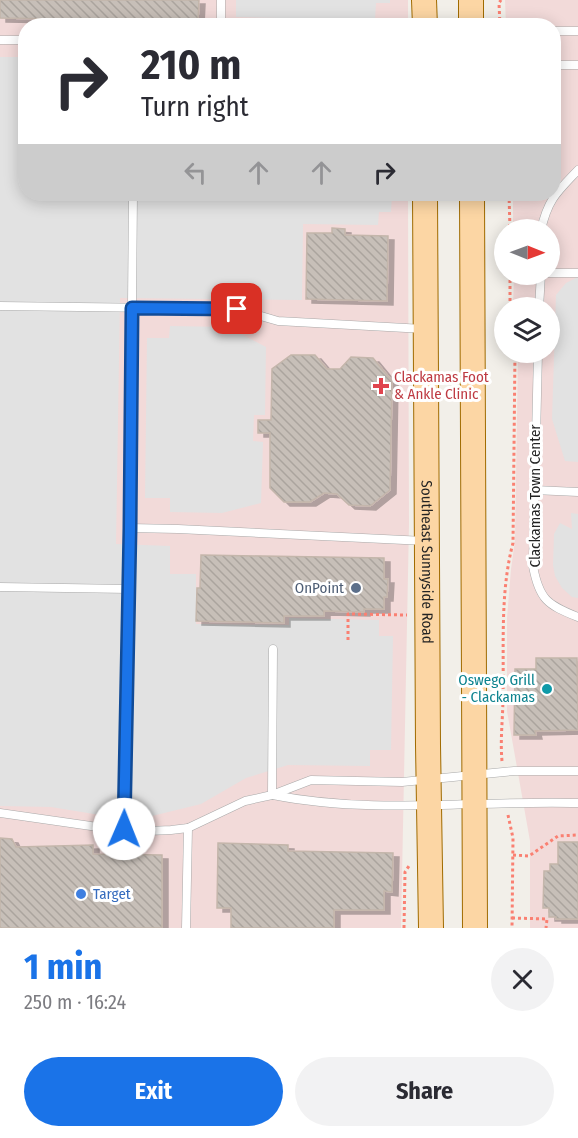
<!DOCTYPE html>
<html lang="en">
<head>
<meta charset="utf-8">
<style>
	:root { --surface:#fff; --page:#f2f2f3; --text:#2b2b33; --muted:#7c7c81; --accent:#1a73e8 }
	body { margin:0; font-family:"Fira Sans Condensed",sans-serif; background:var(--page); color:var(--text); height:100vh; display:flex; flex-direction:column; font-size:22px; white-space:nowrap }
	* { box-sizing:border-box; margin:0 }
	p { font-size:20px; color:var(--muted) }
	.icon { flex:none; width:33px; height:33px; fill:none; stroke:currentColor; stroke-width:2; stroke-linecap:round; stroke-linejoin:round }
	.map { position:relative; height:928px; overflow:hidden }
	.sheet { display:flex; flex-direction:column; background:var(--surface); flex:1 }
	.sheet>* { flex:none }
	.guide { position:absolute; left:18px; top:18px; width:543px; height:183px; border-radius:24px; box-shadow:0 3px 15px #0003; background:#fff; color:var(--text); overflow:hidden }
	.needle { width:39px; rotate:91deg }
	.fabs { position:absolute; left:494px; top:219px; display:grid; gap:12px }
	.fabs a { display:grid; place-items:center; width:66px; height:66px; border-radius:50%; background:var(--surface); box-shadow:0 3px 15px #0003; font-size:30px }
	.pin { position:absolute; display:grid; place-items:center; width:51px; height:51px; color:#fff; margin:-26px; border-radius:12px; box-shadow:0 3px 9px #0006 }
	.me { position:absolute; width:66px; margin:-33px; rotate:1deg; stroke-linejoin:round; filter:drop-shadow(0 0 4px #0008) }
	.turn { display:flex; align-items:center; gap:21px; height:126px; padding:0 24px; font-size:27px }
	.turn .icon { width:78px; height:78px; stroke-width:2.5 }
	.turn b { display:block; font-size:42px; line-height:51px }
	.lanes { display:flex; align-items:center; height:57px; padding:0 24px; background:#0003; justify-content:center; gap:30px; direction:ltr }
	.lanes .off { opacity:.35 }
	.round { display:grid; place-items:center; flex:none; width:63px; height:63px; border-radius:32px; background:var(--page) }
	.headline { display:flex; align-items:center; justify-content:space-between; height:102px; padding:0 24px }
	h1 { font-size:36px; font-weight:700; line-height:45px; color:var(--accent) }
	.button { display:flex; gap:12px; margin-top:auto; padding:12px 24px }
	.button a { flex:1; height:69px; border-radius:36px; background:var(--accent); color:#fff; font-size:24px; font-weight:700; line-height:69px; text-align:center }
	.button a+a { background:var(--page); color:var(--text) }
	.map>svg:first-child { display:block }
</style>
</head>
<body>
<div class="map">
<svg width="578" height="928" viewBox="0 0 578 928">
	<defs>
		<pattern id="building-back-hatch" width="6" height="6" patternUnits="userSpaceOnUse" patternTransform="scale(1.5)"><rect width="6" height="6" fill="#c7bfb8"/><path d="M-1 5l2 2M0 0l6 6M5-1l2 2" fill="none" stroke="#aba49e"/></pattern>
		<filter id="shadow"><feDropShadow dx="6" dy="4" stdDeviation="0" flood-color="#0004"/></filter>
	</defs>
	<rect width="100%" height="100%" fill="#f2efe9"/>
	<g fill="#f2dad9">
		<path d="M0,0H408V25L26,26V194H408L409,524L401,928H0Z"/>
		<path d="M505,0H578V928H530V841L507,711V618L511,569L515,540L518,353L549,352V308L513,307L514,275L549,274V230L513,229V194H554V26L506,25Z"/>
	</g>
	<g fill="#e2e2e2">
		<path d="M236,0H390V3H376L375,20L236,17Z"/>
		<path d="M0,57H25L26,194H392L391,212H379L378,225L303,224L302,300L120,298L116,544L170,546V574H196V624L289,625V618L379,620V636H393L391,750H370V766L288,765L246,778L201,804L152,816L100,815L51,807L0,806Z"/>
		<path d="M578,277V462L565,461L552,419L556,295L566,283Z"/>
		<path d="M170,326L227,327L266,347L265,415H254L253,441L263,442L261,503L222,513L170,512V498H145L147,338H169Z"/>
		<path d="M571,513L578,514V598L572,597L562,588L555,576L553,565L554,534L560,523L572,529Z"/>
	</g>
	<g fill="url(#building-back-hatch)" stroke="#c4b6ab" stroke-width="1.5" filter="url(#shadow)">
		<path d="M0,0H199L198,21H162V26H58V19L0,18Z"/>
		<path d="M332,228L345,229V235L388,236L387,301L306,299L307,233H332Z"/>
		<path d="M291,355H315L327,369H340L351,357L373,358L392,381L390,490L370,506L349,505L337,494L324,493L310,502H284L270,488V433H258V420H271L272,369Z"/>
		<path d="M201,555L384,558V579H388L387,597H384V609H364V612L324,611V616H284V623L196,621L197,588H200Z"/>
		<path d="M536,658H577L578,730L535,731L536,735H514L515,669H536Z"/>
		<path d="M0,838L12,839L16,847L93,845V854L162,855V928H0Z"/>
		<path d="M558,842H578V919H556V917H549V908H543L544,871H550V864H558Z"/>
		<path d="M218,843L288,845V851L393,853L392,892L384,891V910H334V928H231V908H217Z"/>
	</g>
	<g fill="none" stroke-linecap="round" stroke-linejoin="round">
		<defs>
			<g id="service">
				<path d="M221,26V0"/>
				<path d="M554,31H578"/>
				<path d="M0,40H26"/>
				<path d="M554,65H578"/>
				<path d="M541,230C548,199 557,192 578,170"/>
				<path d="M549,273H578"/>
				<path d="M0,306L237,309L278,321L424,329"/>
				<path d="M539,308L541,274"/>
				<path d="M538,352L533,566C539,599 547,605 578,617"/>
				<path d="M534,490L578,492"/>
				<path d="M130,528L133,194"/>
				<path d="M0,587L129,589"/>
				<path d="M272,795L273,649"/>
				<path d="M273,795C373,815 477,800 578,803"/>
				<path d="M0,813L91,826L148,831L171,830L188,828L245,801L272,795L311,780L402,782L514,771H578"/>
				<path d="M124,829L130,528L178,529L425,541"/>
				<path d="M186,928L188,828"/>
			</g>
			<g id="primary">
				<path d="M424,0L425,26"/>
				<path d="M471,0V26"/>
				<path id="s1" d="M425,194L428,745L431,928"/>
				<path d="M472,194L475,928"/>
			</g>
		</defs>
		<use href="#service" stroke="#a9a9a9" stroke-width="9"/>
		<use href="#primary" stroke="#a06b00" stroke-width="26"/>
		<g stroke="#fa8072" stroke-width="3" stroke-dasharray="3 3" stroke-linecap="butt">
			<path d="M500,26L499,3L501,0"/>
			<path d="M509,194L510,230"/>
			<path d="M510,274V308"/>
			<path d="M348,640V614L407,615"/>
			<path d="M502,761C500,739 503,718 503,696C504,645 500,592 513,543L515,352"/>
			<path d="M508,815L513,838L512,928"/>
			<path d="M513,855L529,856L558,836L578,835"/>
			<path d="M512,918L547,919L546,928"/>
			<path d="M404,928L405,872L409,866"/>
		</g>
		<use href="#service" stroke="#fff" stroke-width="8"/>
		<use href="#primary" stroke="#fcd6a4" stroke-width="24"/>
	</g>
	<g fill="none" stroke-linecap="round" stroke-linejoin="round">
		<defs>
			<path id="route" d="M124,829L130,528L132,308L237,309"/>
		</defs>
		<use href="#route" stroke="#114b97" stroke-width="15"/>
		<use href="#route" stroke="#1a73e8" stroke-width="10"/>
	</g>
	<path fill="#e0444e" stroke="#fff" stroke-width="2" d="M378 377h6v6h6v6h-6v6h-6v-6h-6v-6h6z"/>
	<circle fill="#5c6f8a" stroke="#fff" stroke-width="2" cx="356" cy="588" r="6"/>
	<circle fill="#0f9aa8" stroke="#fff" stroke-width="2" cx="547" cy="689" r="6"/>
	<circle fill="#3f7fe0" stroke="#fff" stroke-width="2" cx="81" cy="894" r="6"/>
	<g text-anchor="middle" stroke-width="6" stroke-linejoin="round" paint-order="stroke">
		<g font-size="15" fill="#be3a42" stroke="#fff" text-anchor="start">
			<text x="394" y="382">Clackamas Foot<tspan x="394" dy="17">&amp; Ankle Clinic</tspan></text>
		</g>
		<g font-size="15" fill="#222" stroke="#fff">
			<text transform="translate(535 496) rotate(-90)" y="5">Clackamas Town Center</text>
			<text dy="5" stroke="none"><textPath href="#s1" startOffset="368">Southeast Sunnyside Road</textPath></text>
		</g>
		<g font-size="15" fill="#4e5e75" stroke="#fff" text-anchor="end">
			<text x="344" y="593">OnPoint</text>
		</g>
		<g font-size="15" fill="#0d838f" stroke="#fff" text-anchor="end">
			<text x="535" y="685">Oswego Grill<tspan x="535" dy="17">- Clackamas</tspan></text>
		</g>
		<g font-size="15" fill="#366cbe" stroke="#fff" text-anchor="start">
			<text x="93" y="899">Target</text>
		</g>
	</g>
</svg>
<div class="fabs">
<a><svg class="needle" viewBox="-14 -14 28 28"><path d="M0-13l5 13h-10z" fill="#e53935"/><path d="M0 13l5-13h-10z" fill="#7c7c81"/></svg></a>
<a><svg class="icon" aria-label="layers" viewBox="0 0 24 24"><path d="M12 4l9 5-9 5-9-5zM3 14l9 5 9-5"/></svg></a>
</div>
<div class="pin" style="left:237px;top:309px;background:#d93025"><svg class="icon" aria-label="arrive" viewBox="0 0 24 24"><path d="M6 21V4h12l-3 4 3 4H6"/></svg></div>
<svg class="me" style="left:124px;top:829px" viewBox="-20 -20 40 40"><circle r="19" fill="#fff"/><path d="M0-13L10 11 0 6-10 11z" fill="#1a73e8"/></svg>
<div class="guide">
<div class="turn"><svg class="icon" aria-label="right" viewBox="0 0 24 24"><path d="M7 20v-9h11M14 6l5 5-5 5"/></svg><div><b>210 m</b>Turn right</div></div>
<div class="lanes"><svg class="icon off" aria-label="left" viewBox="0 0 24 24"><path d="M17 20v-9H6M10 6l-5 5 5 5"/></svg><svg class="icon off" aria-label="ahead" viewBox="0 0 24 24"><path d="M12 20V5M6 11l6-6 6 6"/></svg><svg class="icon off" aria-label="ahead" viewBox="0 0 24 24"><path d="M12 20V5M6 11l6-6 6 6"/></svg><svg class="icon" aria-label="right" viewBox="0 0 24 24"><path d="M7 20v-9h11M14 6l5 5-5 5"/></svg></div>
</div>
</div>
<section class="sheet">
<div class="headline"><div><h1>1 min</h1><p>250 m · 16:24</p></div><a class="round"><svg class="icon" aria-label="close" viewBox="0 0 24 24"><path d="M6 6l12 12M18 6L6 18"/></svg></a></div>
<div class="button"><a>Exit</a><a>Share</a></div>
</section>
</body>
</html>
